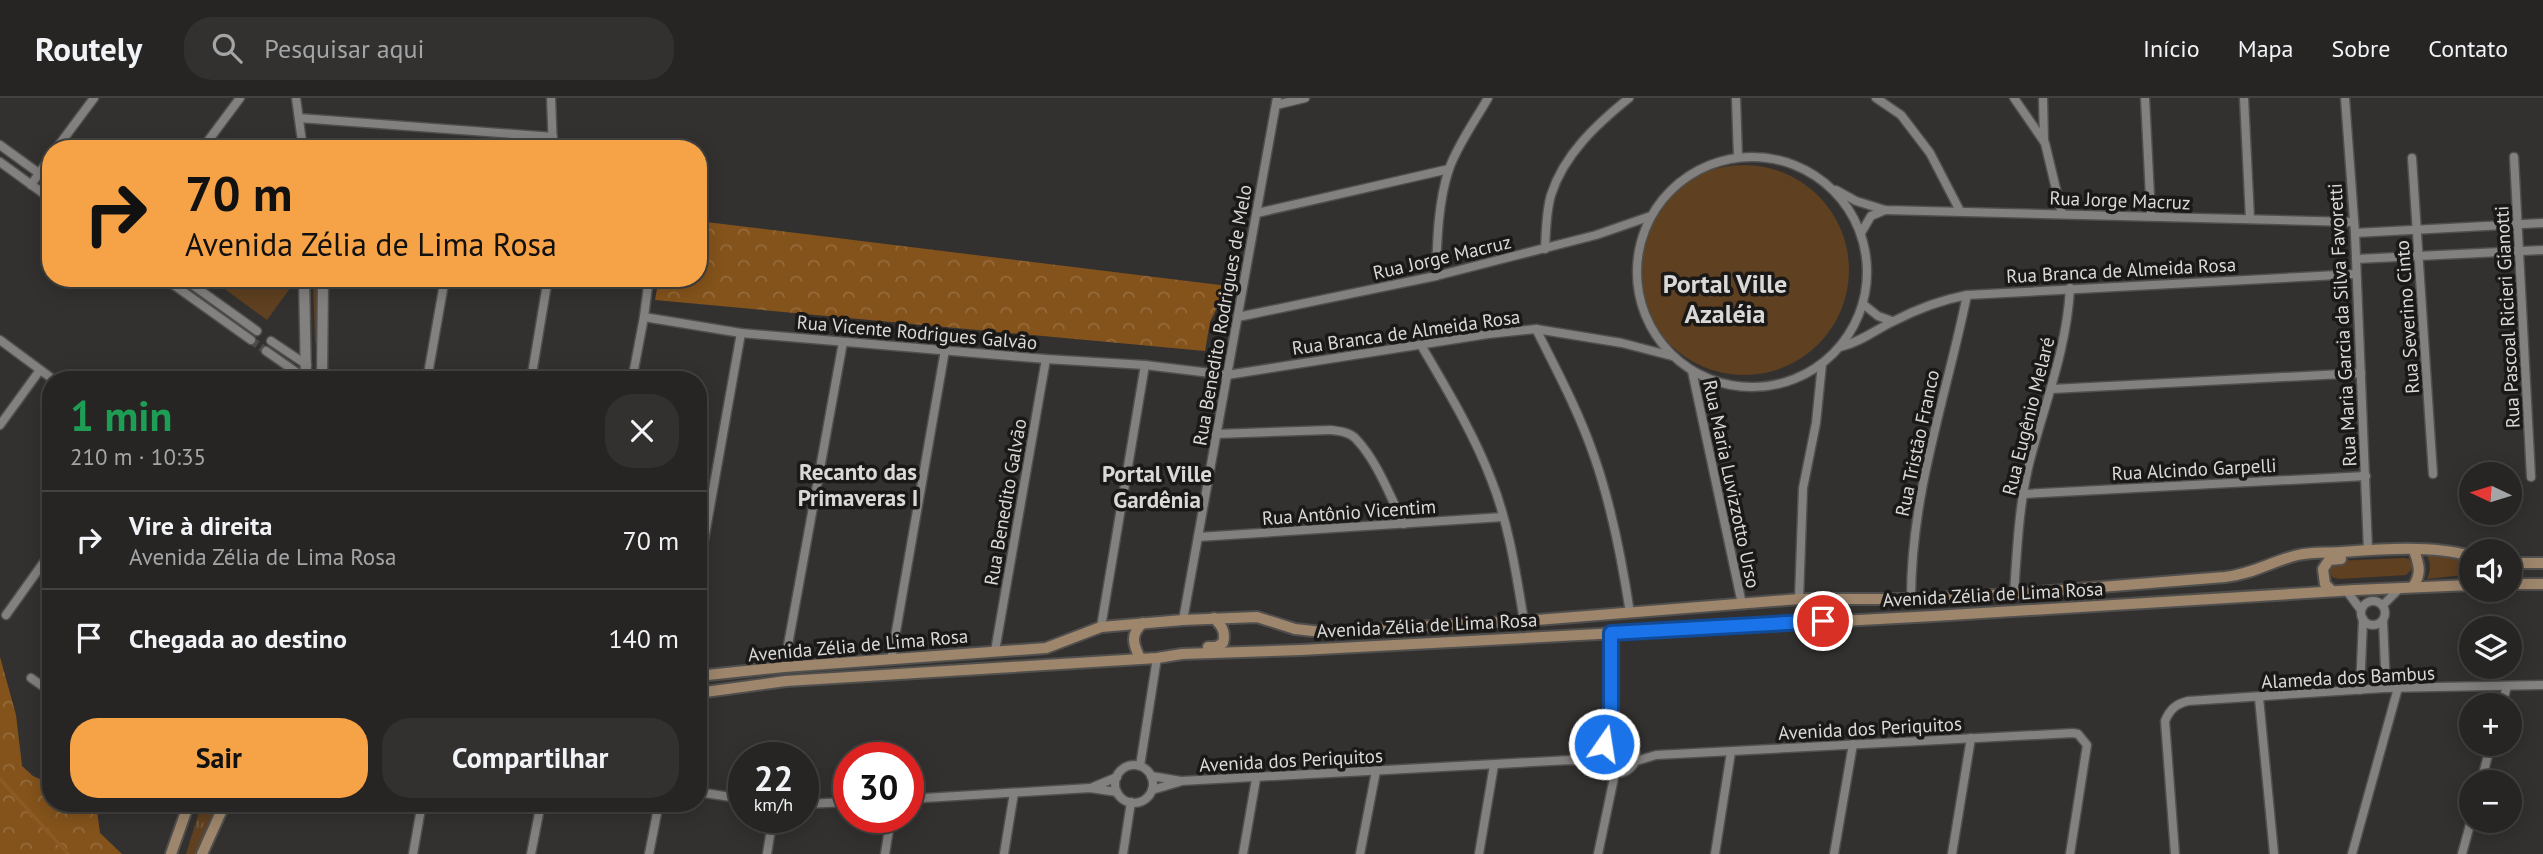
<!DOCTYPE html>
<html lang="pt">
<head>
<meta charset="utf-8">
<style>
	:root { --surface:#262523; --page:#323130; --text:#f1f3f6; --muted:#a4a5a6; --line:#424241; --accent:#f6a247 }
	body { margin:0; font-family:"PT Sans",sans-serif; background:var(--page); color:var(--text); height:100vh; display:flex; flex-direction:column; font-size:26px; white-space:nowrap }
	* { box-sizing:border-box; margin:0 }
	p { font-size:23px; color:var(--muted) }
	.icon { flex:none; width:38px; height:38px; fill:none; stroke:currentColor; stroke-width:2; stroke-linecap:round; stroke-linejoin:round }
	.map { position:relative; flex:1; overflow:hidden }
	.sheet { position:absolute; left:42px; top:273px; width:665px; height:441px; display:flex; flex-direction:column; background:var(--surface); border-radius:28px; box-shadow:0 4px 18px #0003,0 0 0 2px var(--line) }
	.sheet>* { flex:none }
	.guide { position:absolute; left:42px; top:42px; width:665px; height:147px; border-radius:28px; box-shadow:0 4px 18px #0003,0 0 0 2px var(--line); background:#f6a247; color:#111; overflow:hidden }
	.needle { width:46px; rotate:274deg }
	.buttons { position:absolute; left:2459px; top:364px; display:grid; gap:14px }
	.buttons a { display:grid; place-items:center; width:63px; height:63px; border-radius:50%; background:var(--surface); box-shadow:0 4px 18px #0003,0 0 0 2px var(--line); font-size:35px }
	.speed { position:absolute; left:728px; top:644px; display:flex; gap:14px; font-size:35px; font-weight:700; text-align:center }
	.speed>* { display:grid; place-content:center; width:91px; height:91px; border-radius:50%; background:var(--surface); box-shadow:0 4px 18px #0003,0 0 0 2px var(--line); line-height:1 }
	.speed small { font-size:18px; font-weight:400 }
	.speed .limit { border:10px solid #d22; background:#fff; color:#111 }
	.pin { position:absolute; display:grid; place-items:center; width:60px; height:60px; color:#fff; margin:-30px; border:4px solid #fff; border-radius:50%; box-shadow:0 2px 7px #0007 }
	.me { position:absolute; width:77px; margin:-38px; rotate:13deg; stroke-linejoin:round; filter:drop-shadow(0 0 5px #0008) }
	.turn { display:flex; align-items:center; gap:24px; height:147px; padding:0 28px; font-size:32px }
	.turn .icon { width:91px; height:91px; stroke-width:2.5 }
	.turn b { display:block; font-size:49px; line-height:60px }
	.round { display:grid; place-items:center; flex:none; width:74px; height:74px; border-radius:28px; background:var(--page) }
	.headline { display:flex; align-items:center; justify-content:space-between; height:119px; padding:0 28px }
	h1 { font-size:42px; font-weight:700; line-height:52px; color:#1e9e55 }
	.button { display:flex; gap:14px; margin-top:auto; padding:14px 28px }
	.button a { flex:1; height:80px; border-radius:28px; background:var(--accent); color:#111; font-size:28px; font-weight:700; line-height:80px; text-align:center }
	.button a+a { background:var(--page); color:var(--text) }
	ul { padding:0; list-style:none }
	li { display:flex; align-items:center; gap:21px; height:98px; padding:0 28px; border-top:2px solid var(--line) }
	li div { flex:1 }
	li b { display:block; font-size:26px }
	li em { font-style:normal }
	header { display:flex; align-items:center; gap:42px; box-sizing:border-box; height:98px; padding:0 35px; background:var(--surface); border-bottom:2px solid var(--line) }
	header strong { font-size:33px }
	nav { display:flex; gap:38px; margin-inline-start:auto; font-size:24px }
	.search { width:490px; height:63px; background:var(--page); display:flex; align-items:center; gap:18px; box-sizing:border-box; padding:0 24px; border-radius:28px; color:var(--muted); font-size:26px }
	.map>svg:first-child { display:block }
</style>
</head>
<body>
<header>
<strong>Routely</strong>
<div class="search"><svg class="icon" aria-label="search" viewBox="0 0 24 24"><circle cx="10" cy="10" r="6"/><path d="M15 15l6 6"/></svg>Pesquisar aqui</div>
<nav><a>Início</a><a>Mapa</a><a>Sobre</a><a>Contato</a></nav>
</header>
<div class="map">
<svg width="2543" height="756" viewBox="0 0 2543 756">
	<defs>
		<pattern id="forest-crowns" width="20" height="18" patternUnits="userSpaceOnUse" patternTransform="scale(1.75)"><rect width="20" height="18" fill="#84531b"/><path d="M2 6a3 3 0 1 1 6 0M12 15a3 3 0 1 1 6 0" fill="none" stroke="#956b3b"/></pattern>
		<pattern id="park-tufts" width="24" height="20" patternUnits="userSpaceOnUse" patternTransform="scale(1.75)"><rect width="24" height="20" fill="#5f4020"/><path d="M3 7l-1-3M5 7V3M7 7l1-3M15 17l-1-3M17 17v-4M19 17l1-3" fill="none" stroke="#755b40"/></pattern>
	</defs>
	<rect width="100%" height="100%" fill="#33312f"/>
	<g fill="#5f4020">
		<circle cx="1744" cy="172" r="105"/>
		<path d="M216,180H279L291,189L267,222L214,183Z"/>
		<path d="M313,180H317L318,245H315Z"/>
		<path d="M2427,457L2456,459L2471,463V476L2427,481C2431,472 2431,466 2427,457Z"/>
		<path d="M2404,460L2409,461L2413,470L2406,477L2339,481L2332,479L2329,470L2335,463Z"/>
	</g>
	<g fill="url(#forest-crowns)">
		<path d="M698,123L1228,188L1210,224L1205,253L655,202L659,180H698Z"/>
		<path d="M0,559L16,617L22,668L33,678L51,686V705H96L100,735L122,756H0Z"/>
	</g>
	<path fill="url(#park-tufts)" d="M202,705H222L199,756H186Z"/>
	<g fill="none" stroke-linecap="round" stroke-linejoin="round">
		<path stroke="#8c5a24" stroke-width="3.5" d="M0,681L68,756"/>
		<path stroke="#4c4a48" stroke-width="8" stroke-dasharray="8 4" stroke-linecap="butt" d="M251,242L266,253"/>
		<defs>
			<g id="minor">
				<path d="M296,0L303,51"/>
				<path d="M551,0L553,51"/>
				<path d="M1736,0L1738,59"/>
				<path d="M1876,0L1901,17L1930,55L1960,113"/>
				<path d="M2014,0L2045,45L2062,116"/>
				<path d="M2043,0L2044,43"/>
				<path d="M2145,0L2151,118"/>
				<path d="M2244,0L2250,121"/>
				<path d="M2345,0L2355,135L2368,452"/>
				<path d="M1276,7L1305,0"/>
				<path d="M299,20L553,39"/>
				<path d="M0,47L51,84"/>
				<path d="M56,51L94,0"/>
				<path d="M202,51L240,0"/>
				<circle cx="1752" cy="174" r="115"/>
				<path d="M2514,59L2531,379"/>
				<path d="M2412,60L2433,376"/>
				<path d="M0,64L51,101"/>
				<path d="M31,87L51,58"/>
				<path d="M1836,92L1856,103L1885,112L2353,124"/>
				<path d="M1257,115L1449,71"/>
				<path d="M1861,135L1871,118L1885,112"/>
				<path d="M2355,135L2543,125"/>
				<path d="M1545,151C1546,133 1546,114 1551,97C1564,56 1597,26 1629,0"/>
				<path d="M2356,161L2543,152"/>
				<path d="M1436,178C1437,143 1438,104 1449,71C1458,46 1475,23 1488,0"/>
				<path d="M164,180L251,242"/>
				<path d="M183,180L257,233"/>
				<path d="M649,180L644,219L741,235L1046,261L1145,267L1227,277L1488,236L1536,231L1622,245L1672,258"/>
				<path d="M1863,206L1878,218L1892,223"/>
				<path d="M1238,219L1436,178L1596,137L1651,118"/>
				<path d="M1536,231C1557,273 1579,314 1594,358C1612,409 1622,462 1630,515"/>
				<path d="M0,242L54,282"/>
				<path d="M271,243L307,267"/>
				<path d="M1421,247C1446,290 1473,334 1491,381C1509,426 1516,475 1524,523"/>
				<path d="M1840,249C1861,244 1875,232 1894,223C1917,211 1941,202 1967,197L2356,176"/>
				<path d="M266,253L306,281"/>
				<path d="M1692,273L1742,506"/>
				<path d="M427,282L445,180"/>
				<path d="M531,282L548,180"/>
				<path d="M632,282L644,219"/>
				<path d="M2052,291L2361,275"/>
				<path d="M0,327L40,272"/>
				<path d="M1216,336L1330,332C1339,333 1350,334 1356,341C1378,364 1390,399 1404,426"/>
				<path d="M2023,396L2366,378"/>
				<path d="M1198,439L1503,419"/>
				<path d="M698,476L741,235"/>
				<path d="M2346,492L2361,512"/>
				<path d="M2014,496C2017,451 2019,405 2030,362C2045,305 2067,250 2070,190"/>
				<path d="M1799,501L1803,390L1816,325L1822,266"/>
				<path d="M1911,501C1911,394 1946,300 1967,197"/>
				<circle cx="2373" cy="515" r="12"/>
				<path d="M2383,507L2400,490"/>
				<path d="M6,517L51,454"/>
				<path d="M1183,522L1277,0"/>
				<path d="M2383,523L2386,590"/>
				<path d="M1101,529L1145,267"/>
				<path d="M995,553L1046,261"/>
				<path d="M891,562L945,252"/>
				<path d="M784,569L843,244"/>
				<path d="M31,580L51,594"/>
				<path d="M2360,592L2363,521"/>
				<path d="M2259,600L2274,756"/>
				<path d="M2502,607L2507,588"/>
				<circle cx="1618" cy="657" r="18"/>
				<path d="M1611,640V535"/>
				<path d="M783,660L785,652"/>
				<path d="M1572,661L1601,650"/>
				<path d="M1636,663L1656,657L2073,635L2078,636L2087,647L2070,756"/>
				<circle cx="1134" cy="686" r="19"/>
				<path d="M1140,668L1157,560"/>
				<path d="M1151,678L1181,683L1570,662L1602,665"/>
				<path d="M2481,684L2491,646"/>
				<path d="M1093,689L1117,679"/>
				<path d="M1152,692L1179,684"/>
				<path d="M698,694L744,701"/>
				<path d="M908,701L1090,690L1117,694"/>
				<path d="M803,706L849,704"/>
				<path d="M413,756L422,705"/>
				<path d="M531,756L541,705"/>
				<path d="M649,756L659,705"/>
				<path d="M767,756L773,719"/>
				<path d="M885,756L891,719"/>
				<path d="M1004,756L1014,695"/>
				<path d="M1123,756L1131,704"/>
				<path d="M1243,756L1256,681"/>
				<path d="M1360,756L1376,673"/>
				<path d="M1479,756L1494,667"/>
				<path d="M1598,756L1615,675"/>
				<path d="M1715,756L1731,654"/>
				<path d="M1834,756L1853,646"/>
				<path d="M1952,756L1971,640"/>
				<path d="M2175,756L2165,623C2170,611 2176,606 2188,603L2384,590L2543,587"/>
				<path d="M2352,756L2398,590"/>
				<path d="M2462,756L2471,723"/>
			</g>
			<g id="tertiary">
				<path d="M304,180L306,282"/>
				<path d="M322,282L323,180"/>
			</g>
			<g id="secondary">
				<path d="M2510,465H2543"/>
				<path d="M2510,486H2543"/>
				<path d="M2413,489C2422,475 2419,467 2414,452"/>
				<path d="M2332,493L2325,486L2323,471L2329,462L2341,461"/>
				<path d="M1208,549H1216L1223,545C1226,534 1222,528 1214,520"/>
				<path d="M1140,560C1133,546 1130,536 1143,525"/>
				<path d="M698,578L784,569L1046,550L1101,529L1183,522L1257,519L1295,531L1322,534L1524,523L1799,501H1911L2014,496L2225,479C2253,476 2272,463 2298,457C2312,454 2327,455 2341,454C2381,451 2433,447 2471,458"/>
				<path d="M698,595L786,583L1157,560L1182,556L1301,552L1934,518L2355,492L2471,487"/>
				<path d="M171,756L189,705"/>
				<path d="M202,756L225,705"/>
			</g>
		</defs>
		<use href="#minor" stroke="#504f4d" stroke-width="11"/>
		<use href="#tertiary" stroke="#504f4d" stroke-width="13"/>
		<use href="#secondary" stroke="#504f4d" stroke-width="14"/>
		<use href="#minor" stroke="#83817f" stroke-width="8"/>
		<use href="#tertiary" stroke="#83817f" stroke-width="10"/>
		<use href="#secondary" stroke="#9e866c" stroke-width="10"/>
	</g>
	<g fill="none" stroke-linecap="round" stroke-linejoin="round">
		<defs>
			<path id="route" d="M1604,646L1611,640V535L1823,523"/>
		</defs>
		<use href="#route" stroke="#114b97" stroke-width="18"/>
		<use href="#route" stroke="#1a73e8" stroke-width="12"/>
	</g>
	<g text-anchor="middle" stroke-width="7" stroke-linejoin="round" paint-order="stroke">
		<g font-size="19" fill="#dad9d8" stroke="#1a1918">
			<text transform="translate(2120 102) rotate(2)" y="7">Rua Jorge Macruz</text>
			<text transform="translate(1442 159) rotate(-13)" y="7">Rua Jorge Macruz</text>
			<text transform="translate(2121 172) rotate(-3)" y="7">Rua Branca de Almeida Rosa</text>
			<text transform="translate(1222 217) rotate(-80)" y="7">Rua Benedito Rodrigues de Melo</text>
			<text transform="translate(2407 219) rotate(-94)" y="7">Rua Severino Cinto</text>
			<text transform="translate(2507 219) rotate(-93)" y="7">Rua Pascoal Ricieri Gianotti</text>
			<text transform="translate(2342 227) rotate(-93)" y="7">Rua Maria Garcia da Silva Favoretti</text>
			<text transform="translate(917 234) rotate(5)" y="7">Rua Vicente Rodrigues Galvão</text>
			<text transform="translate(1406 234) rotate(-8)" y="7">Rua Branca de Almeida Rosa</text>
			<text transform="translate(2028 318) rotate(-76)" y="7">Rua Eugênio Melaré</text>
			<text transform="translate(1917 345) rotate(-78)" y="7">Rua Tristão Franco</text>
			<text transform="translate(2194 371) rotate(-3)" y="7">Rua Alcindo Garpelli</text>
			<text transform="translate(1732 386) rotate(78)" y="7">Rua Maria Luvizzotto Urso</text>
			<text transform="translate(1005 404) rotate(-80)" y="7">Rua Benedito Galvão</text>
			<text transform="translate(1349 414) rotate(-4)" y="7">Rua Antônio Vicentim</text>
			<text transform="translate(1993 496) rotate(-3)" y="7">Avenida Zélia de Lima Rosa</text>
			<text transform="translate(1427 527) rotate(-3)" y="7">Avenida Zélia de Lima Rosa</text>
			<text transform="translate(858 547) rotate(-5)" y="7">Avenida Zélia de Lima Rosa</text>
			<text transform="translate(2348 579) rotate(-3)" y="7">Alameda dos Bambus</text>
			<text transform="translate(1870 630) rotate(-3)" y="7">Avenida dos Periquitos</text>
			<text transform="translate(1291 662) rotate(-3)" y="7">Avenida dos Periquitos</text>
		</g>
		<g font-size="23" font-weight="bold" fill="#dad9d8" stroke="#1a1918">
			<text x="858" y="382">Recanto das<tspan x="858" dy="26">Primaveras I</tspan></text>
			<text x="1157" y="384">Portal Ville<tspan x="1157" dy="26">Gardênia</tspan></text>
		</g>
		<g font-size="26" font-weight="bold" fill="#dad9d8" stroke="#1a1918">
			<text x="1725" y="195">Portal Ville<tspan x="1725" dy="30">Azaléia</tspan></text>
		</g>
	</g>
</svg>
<div class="buttons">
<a><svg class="needle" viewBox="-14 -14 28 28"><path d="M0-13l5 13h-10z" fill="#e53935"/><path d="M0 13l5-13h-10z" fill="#a4a5a6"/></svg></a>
<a><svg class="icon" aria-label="sound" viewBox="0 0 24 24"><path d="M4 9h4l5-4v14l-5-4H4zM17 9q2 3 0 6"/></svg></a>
<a><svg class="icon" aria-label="layers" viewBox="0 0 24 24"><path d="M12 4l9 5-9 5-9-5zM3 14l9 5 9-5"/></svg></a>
<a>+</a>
<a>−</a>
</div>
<div class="speed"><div>22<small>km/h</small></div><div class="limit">30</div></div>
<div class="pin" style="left:1823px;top:523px;background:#d93025"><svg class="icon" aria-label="arrive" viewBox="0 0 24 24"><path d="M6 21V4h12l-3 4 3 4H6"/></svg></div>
<svg class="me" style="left:1604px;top:646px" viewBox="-20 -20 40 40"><circle r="17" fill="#1a73e8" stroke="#fff" stroke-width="3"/><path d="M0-11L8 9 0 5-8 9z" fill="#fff"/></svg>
<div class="guide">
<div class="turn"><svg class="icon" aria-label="right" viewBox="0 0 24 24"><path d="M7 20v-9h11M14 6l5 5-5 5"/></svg><div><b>70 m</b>Avenida Zélia de Lima Rosa</div></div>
</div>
<section class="sheet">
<div class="headline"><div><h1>1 min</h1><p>210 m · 10:35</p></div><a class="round"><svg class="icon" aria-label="close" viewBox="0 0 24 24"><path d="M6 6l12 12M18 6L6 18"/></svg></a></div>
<ul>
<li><svg class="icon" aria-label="right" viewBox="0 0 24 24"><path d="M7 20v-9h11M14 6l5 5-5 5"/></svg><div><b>Vire à direita</b><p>Avenida Zélia de Lima Rosa</p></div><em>70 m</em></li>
<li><svg class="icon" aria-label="arrive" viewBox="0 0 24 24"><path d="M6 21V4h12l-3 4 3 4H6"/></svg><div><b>Chegada ao destino</b></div><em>140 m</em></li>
</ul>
<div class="button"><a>Sair</a><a>Compartilhar</a></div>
</section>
</div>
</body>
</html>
